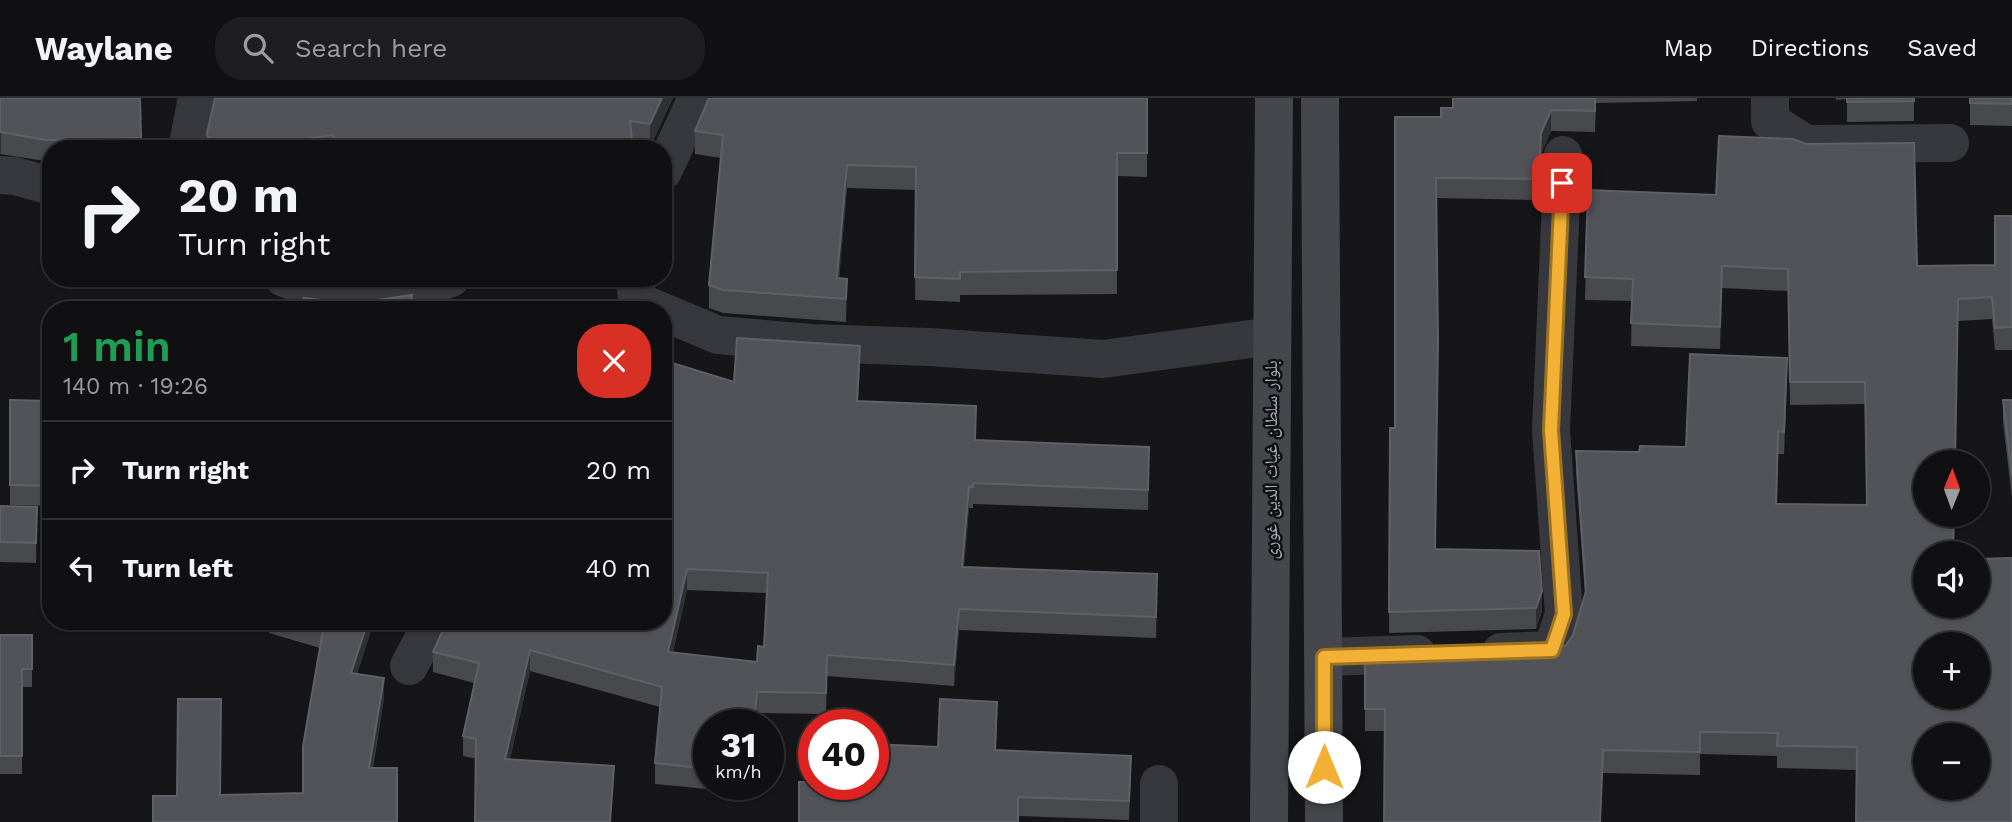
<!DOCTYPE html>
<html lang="en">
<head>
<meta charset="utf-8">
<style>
	:root { --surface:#101012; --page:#1e1e20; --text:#f1f3f6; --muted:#9c9d9f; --line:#303032 }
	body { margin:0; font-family:"Work Sans","Noto Naskh Arabic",sans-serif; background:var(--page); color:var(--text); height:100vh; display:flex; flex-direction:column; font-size:26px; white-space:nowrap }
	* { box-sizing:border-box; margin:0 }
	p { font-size:23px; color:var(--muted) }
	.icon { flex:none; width:38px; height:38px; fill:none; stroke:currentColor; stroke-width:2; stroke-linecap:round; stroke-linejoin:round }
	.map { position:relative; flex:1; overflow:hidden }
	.panel { position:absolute; left:42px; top:203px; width:630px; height:329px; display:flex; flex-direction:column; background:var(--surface); border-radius:28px; box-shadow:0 2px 5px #0004,0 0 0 2px var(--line) }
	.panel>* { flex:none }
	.guide { position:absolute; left:42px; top:42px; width:630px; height:147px; border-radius:28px; box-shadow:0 2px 5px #0004,0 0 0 2px var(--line); background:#101012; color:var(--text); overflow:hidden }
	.needle { width:46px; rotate:1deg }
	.fabs { position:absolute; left:1913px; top:352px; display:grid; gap:14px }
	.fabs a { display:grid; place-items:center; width:77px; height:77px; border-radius:50%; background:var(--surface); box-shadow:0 2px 5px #0004,0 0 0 2px var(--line); font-size:35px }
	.speed { position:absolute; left:693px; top:611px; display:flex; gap:14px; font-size:35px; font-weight:700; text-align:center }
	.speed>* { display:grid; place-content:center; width:91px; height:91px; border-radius:50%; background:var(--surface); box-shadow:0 2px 5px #0004,0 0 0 2px var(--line); line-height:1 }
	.speed small { font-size:18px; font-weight:400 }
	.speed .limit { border:10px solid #d22; background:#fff; color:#111 }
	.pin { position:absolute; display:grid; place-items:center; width:60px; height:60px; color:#fff; margin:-30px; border-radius:14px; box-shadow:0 4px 10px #0006 }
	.me { position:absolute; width:77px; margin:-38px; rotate:0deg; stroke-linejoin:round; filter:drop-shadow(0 0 5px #0008) }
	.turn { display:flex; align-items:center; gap:24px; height:147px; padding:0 21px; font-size:32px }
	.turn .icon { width:91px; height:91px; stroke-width:2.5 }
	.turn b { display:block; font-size:49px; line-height:60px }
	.round { display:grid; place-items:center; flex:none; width:74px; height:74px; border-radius:28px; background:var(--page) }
	.summary { display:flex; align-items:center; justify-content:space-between; height:119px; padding:0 21px }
	h1 { font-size:42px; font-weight:600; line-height:52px; color:#1e9e55 }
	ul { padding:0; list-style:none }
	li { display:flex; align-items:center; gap:21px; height:98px; padding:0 21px; border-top:2px solid var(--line) }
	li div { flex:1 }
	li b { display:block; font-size:26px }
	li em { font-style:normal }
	header { display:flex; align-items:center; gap:42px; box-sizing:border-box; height:98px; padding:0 35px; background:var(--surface); border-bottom:2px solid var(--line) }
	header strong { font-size:33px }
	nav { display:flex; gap:38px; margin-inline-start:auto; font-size:24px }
	.search { width:490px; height:63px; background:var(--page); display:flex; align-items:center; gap:18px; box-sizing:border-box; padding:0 24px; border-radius:28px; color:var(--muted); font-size:26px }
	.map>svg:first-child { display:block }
</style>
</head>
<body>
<header>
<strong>Waylane</strong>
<div class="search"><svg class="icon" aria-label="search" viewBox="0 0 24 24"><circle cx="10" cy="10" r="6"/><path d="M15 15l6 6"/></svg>Search here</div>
<nav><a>Map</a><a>Directions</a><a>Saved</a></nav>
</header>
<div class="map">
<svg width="2012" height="724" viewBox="0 0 2012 724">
	<rect width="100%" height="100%" fill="#161618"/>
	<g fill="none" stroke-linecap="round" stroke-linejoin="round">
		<g stroke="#37383d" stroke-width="38">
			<path d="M1770,0V23L1806,46L1950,45"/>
			<path d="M187,51L197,0"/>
			<path d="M663,73L697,0"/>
			<path d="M0,77L15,78L51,88"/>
			<path d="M284,180L348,204L409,195L451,180"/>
			<path d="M635,180L637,203L658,212"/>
			<path d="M663,214L718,237L812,245L929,249L1103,261L1272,238"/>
			<path d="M1501,554L1552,552L1564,516L1551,332L1563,57"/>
			<path d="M1324,559L1417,556"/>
			<path d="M409,568L433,523"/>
			<path d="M1159,724V686"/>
		</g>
		<g stroke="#45474d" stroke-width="38">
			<path d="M1320,0L1324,724"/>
			<path d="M1269,724L1274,0"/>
		</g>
	</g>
	<g fill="#47494d" fill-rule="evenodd">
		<path d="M0,0H140L141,51H51V64L0,56Z"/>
		<path d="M215,0H673L650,49L634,46V51H207V35Z"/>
		<path d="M1147,0V79L1117,78V196L960,197V204L915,202L916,92L847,90L839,181H847L846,224L723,215L709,210V187L721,60L695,56V33Z"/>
		<path d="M1453,0H1697V3L1596,5L1595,34L1551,33L1541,56L1539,102L1437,100L1436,451L1542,513L1536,531L1389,535L1390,330H1395L1441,19L1453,10Z"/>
		<path d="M1836,0H1914V23L1847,24V1L1836,2Z"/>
		<path d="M1970,0H2012V28L1970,27Z"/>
		<path d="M1588,92L1917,168L1995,167L2012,118V252H1995L1992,221L1958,223L1856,672L1777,670V658L1700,656V677L1603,675L1385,633H1365V557L1553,552L1566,547L1573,537L1585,497L1576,375V353L1639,354L1686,349L1787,282L1784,356H1778L1777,406L1867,407L1865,306L1790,307L1788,193L1722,190L1720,251L1631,248L1632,203L1585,202Z"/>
		<path d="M860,269L858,303L975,342L1149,369L1148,412L973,406V410H969L964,469L1157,497L1156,540L959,532L954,588L827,578L826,616L757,615L709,626V686H750L749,695L655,686V665L660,609L530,573L510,661L614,688L463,658V638L474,585L433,574V554L663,523L734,284ZM687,492L766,495L764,549L757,564L673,554Z"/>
		<path d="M10,302L51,303V408L10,407Z"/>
		<path d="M2003,302H2012V400L2003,324Z"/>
		<path d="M0,408L37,409L36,465L0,464Z"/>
		<path d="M269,523H374L357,576L384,600L373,670L397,724L220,697L303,695L320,550L269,535Z"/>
		<path d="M0,537H32V589H22V676H0Z"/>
		<path d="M997,623L996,652L1131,677L1129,722L1018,718L873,686Z"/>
	</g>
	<g fill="#2f3033">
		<path d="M662,0H673L650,49V26Z"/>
		<path d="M1551,12V33L1541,56L1539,102L1541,35Z"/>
		<path d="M1,33V55L0,56V34Z"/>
		<path d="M847,67V90L837,204V180Z"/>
		<path d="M1722,168V190L1720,251V229Z"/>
		<path d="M860,248V269L857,324V303Z"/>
		<path d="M1787,260V282L1784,356V334Z"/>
		<path d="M969,389V410L962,490V469Z"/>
		<path d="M687,471V492L668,574V554Z"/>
		<path d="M1157,476V497L1156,540V519Z"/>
		<path d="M1542,493V513L1536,531V510Z"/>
		<path d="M959,511V532L954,588V567Z"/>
		<path d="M368,523H374L351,594V575Z"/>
		<path d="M530,552V573L505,682V661Z"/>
		<path d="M384,580V600L369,689V670Z"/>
		<path d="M757,594V615L756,626H754Z"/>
		<path d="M1603,652V675L1601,724H1600Z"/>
	</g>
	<g fill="#525359" stroke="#5f6168" stroke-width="2" fill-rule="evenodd">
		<path d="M0,0H140L141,40L46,42L0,34Z"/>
		<path d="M215,0H662L650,26L630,23L633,51H335L333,37L239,51H210L207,35Z"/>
		<path d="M709,0H1147V55H1117V172L960,174V181L915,179L916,69L847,67L837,180L847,181L846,201L723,192L709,187L723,37L695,33Z"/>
		<path d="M1453,0H1595V13L1551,12L1541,35L1539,81L1436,80L1438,241L1435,451L1539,453L1542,493L1536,510L1389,514L1390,330H1395V19H1441V10H1453Z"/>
		<path d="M1847,0H1914V3L1847,4Z"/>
		<path d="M1970,0H2012V6L1970,5Z"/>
		<path d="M1719,38L1793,41L1806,46L1914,45L1917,168L1995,167V118H2012V229L1995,230L1992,199L1958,201L1955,364H1925V416H1954L1953,455H1925V508H1978V461L2012,460V724H1856L1857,649L1777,648L1778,635L1700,634V654L1603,652L1600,724H1384L1385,611H1365V557L1553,552L1566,547L1573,537L1586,493L1576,353L1639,354L1640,348L1686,349L1690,256L1787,260L1784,334L1778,333L1776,406L1867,407L1865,284H1790L1788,171L1722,168L1720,229L1631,225L1633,181L1585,179L1588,92L1716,97ZM1925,546H1978V598H1925ZM1925,637H1978V690H1925Z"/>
		<path d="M412,197L411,212H304V200L351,206Z"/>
		<path d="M478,207L493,212H478Z"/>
		<path d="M737,240L860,248L857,303L976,308L975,342L1149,349L1148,392L973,385V389H969L962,469L1157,476L1156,519L959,511L954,567L827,557L826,595L757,594L754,626H709V671L655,665L662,589L530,552L505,661L614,668L610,724H475L476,641L463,638L479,565L433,554L447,523H663V262L734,284ZM687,471L768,475L764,549L758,548L757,564L668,554Z"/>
		<path d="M10,302L51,303V388L10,387Z"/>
		<path d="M2003,302H2012V378Z"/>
		<path d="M0,408L37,409L36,445L0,444Z"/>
		<path d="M295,523H368L351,575L384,580L369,670H397V724H153V698H177L178,601H221L220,697L303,695V648L323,532Z"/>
		<path d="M0,537H32V571H22V658H0Z"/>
		<path d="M940,601L997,604L995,652L1131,658L1129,703L1018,699V724H799V684H814V686H873V646L938,649Z"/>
	</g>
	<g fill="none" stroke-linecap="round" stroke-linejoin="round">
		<defs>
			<path id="route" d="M1324,669V559L1552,552L1564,516L1551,332L1562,85"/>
		</defs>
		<use href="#route" stroke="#9d7322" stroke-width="18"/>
		<use href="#route" stroke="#f2b134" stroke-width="12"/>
	</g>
	<g text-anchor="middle" stroke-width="5" stroke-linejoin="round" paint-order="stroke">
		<g font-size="18" fill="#a8adb8" stroke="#111113">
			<text transform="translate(1271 362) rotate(-90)" y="6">بلوار سلطان غیاث الدین غوری</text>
		</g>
	</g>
</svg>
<div class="fabs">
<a><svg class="needle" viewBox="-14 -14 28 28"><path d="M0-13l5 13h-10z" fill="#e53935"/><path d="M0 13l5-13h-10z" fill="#9c9d9f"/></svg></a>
<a><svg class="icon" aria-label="sound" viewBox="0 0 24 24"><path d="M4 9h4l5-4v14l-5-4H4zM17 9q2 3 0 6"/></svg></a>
<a>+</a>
<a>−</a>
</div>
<div class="speed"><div>31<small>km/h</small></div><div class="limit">40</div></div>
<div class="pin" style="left:1562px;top:85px;background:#d93025"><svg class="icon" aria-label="arrive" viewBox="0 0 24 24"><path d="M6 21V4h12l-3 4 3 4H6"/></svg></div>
<svg class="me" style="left:1324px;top:669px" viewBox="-20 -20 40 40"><circle r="19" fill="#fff"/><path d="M0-13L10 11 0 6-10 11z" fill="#f2b134"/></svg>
<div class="guide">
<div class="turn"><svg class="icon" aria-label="right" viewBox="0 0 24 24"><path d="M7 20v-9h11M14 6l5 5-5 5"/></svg><div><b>20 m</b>Turn right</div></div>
</div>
<section class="panel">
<div class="summary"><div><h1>1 min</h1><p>140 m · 19:26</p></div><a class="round" style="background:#d93025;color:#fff"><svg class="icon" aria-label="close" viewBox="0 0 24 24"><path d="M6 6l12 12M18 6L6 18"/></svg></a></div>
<ul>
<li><svg class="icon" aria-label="right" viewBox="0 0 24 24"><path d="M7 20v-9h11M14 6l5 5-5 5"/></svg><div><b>Turn right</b></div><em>20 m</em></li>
<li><svg class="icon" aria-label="left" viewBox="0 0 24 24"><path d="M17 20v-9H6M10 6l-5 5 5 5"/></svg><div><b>Turn left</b></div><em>40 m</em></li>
</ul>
</section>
</div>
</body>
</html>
